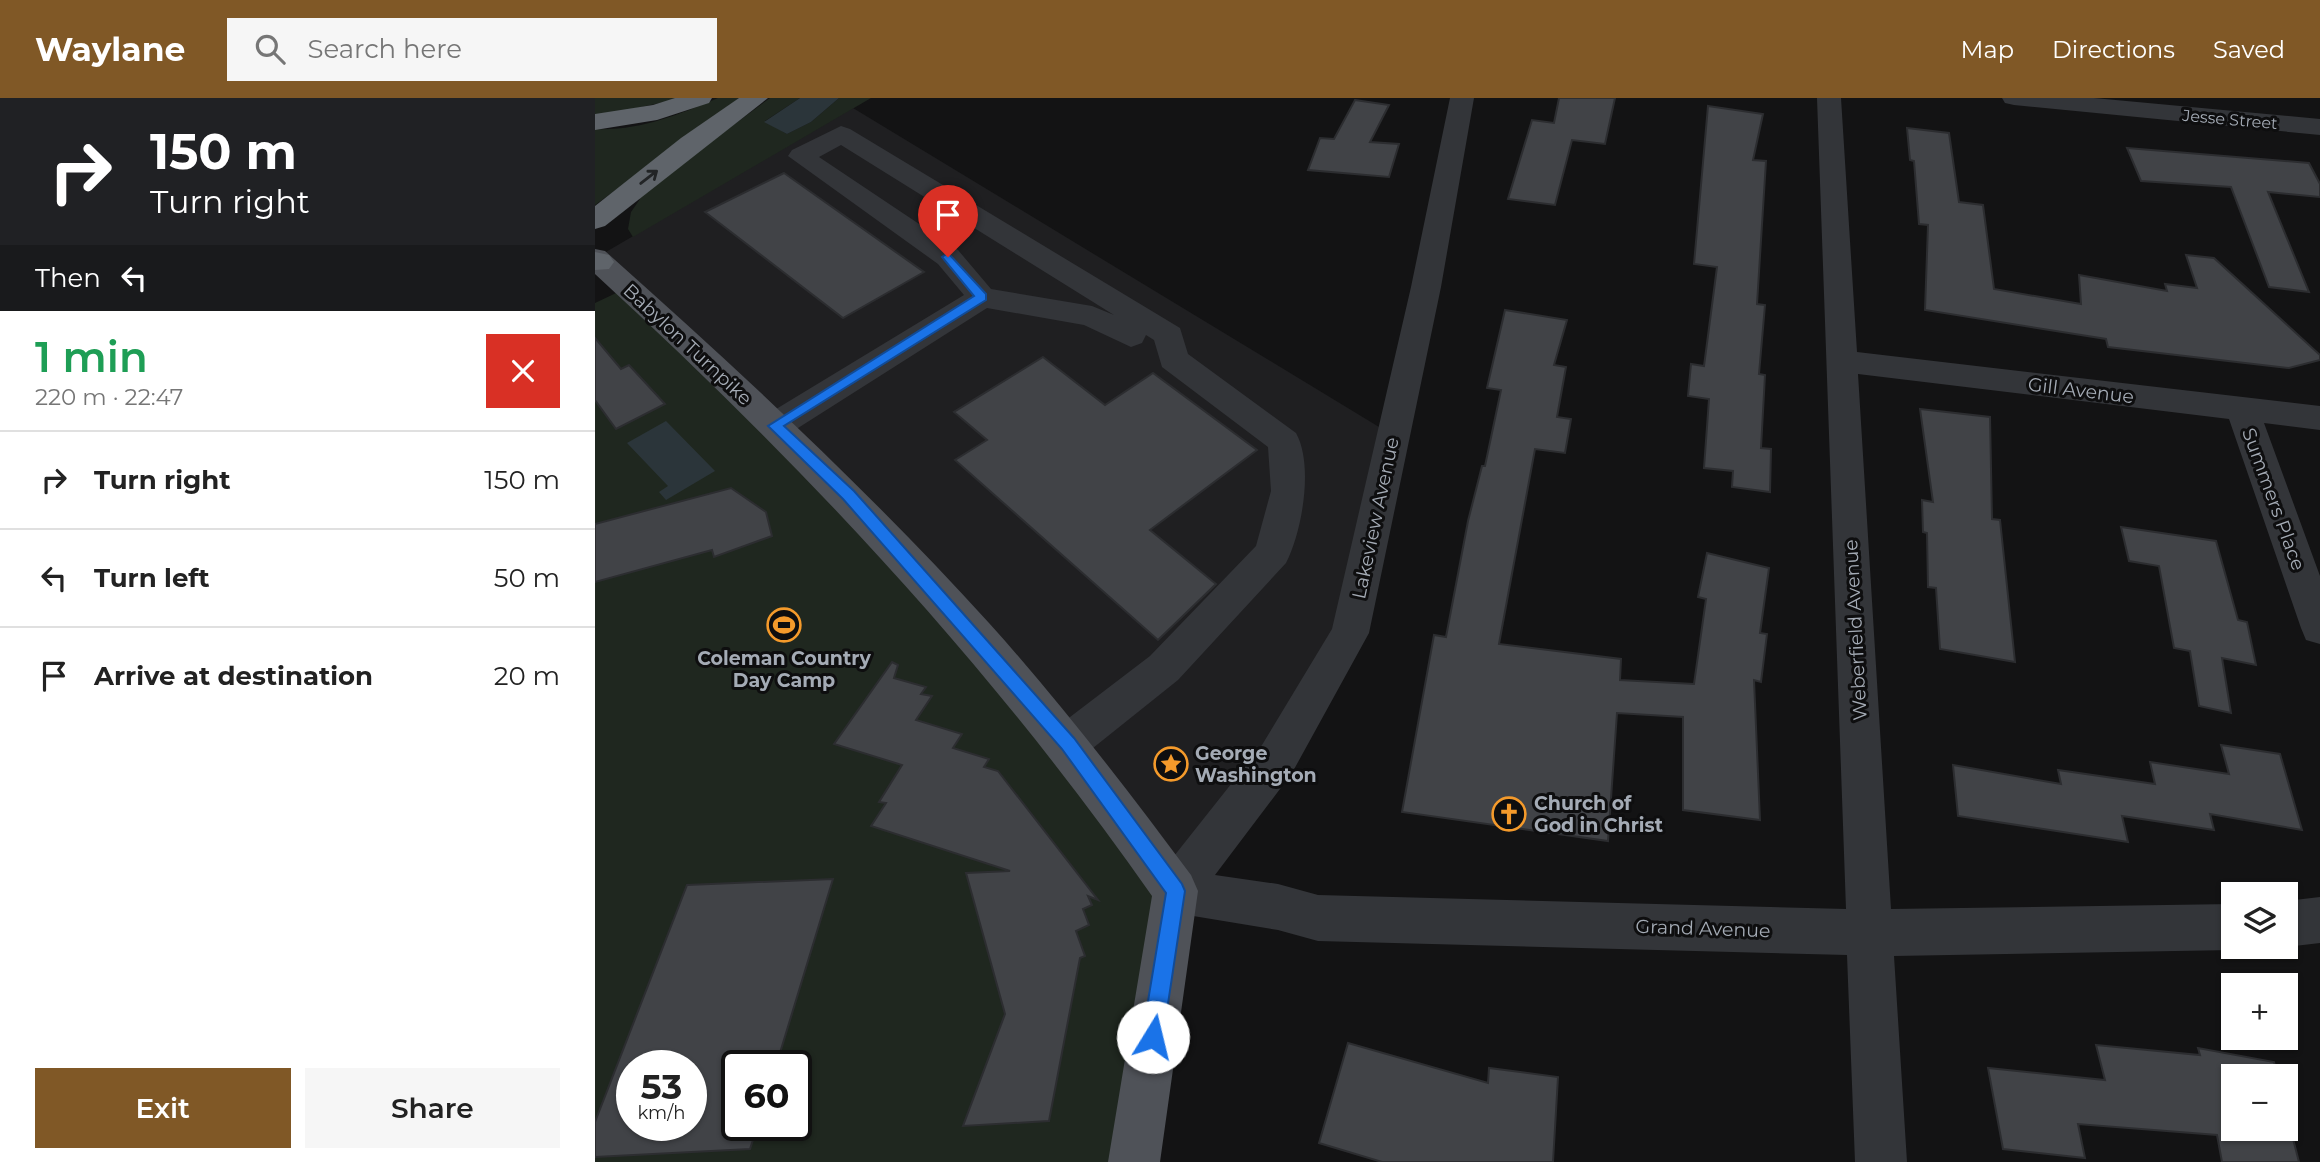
<!DOCTYPE html>
<html lang="en">
<head>
<meta charset="utf-8">
<style>
	:root { --surface:#fff; --page:#f6f6f6; --text:#222; --muted:#767676; --line:#e0e0e0; --accent:#805826 }
	body { margin:0; font-family:Montserrat,sans-serif; background:var(--page); color:var(--text); height:100vh; display:flex; flex-direction:column; font-size:26px; white-space:nowrap }
	* { box-sizing:border-box; margin:0 }
	p { font-size:23px; color:var(--muted) }
	.icon { flex:none; width:38px; height:38px; fill:none; stroke:currentColor; stroke-width:2; stroke-linecap:round; stroke-linejoin:round }
	.map { position:relative; flex:1; overflow:hidden }
	.panel { display:flex; flex-direction:column; background:var(--surface); width:595px }
	.panel>* { flex:none }
	.top-card { background:#202124; color:#fff; overflow:hidden }
	.tools { position:absolute; left:1626px; top:784px; display:grid; gap:14px }
	.tools a { display:grid; place-items:center; width:77px; height:77px; border-radius:0px; background:var(--surface); box-shadow:0 2px 5px #0004; font-size:35px }
	.speed { position:absolute; left:21px; top:952px; display:flex; gap:14px; font-size:35px; font-weight:700; text-align:center }
	.speed>* { display:grid; place-content:center; width:91px; height:91px; border-radius:50%; background:var(--surface); box-shadow:0 2px 5px #0004; line-height:1 }
	.speed small { font-size:18px; font-weight:400 }
	.speed .limit { border:4px solid #111; border-radius:10px; background:#fff; color:#111 }
	.pin { position:absolute; display:grid; place-items:center; width:60px; height:60px; color:#fff; margin:-72px -30px; border-radius:50% 50% 50% 0; rotate:-45deg; box-shadow:0 0 7px #0007 }
	.pin .icon { rotate:45deg }
	.me { position:absolute; width:77px; margin:-38px; rotate:9deg; stroke-linejoin:round; filter:drop-shadow(0 0 5px #0008) }
	.turn { display:flex; align-items:center; gap:24px; height:147px; padding:0 35px; font-size:32px }
	.turn .icon { width:91px; height:91px; stroke-width:2.5 }
	.turn b { display:block; font-size:49px; line-height:60px }
	.then { display:flex; align-items:center; height:66px; padding:0 35px; background:#0003; gap:14px; font-size:26px }
	.round { display:grid; place-items:center; flex:none; width:74px; height:74px; border-radius:0px; background:var(--page) }
	.headline { display:flex; align-items:center; justify-content:space-between; height:119px; padding:0 35px }
	h1 { font-size:42px; font-weight:600; line-height:52px; color:#1e9e55 }
	.action { display:flex; gap:14px; margin-top:auto; padding:14px 35px }
	.action a { flex:1; height:80px; border-radius:0px; background:var(--accent); color:#fff; font-size:28px; font-weight:600; line-height:80px; text-align:center }
	.action a+a { background:var(--page); color:var(--text) }
	ul { padding:0; list-style:none }
	li { display:flex; align-items:center; gap:21px; height:98px; padding:0 35px; border-top:2px solid var(--line) }
	li div { flex:1 }
	li b { display:block; font-size:26px }
	li em { font-style:normal }
	header { display:flex; align-items:center; gap:42px; box-sizing:border-box; height:98px; padding:0 35px; background:var(--accent); color:#fff }
	header strong { font-size:33px }
	nav { display:flex; gap:38px; margin-inline-start:auto; font-size:24px }
	.search { width:490px; height:63px; background:var(--page); display:flex; align-items:center; gap:18px; box-sizing:border-box; padding:0 24px; border-radius:0px; color:var(--muted); font-size:26px }
	main { display:flex; flex:1; min-height:0 }
	.map>svg:first-child { display:block }
</style>
</head>
<body>
<header>
<strong>Waylane</strong>
<div class="search"><svg class="icon" aria-label="search" viewBox="0 0 24 24"><circle cx="10" cy="10" r="6"/><path d="M15 15l6 6"/></svg>Search here</div>
<nav><a>Map</a><a>Directions</a><a>Saved</a></nav>
</header>
<main>
<section class="panel">
<div class="top-card">
<div class="turn"><svg class="icon" aria-label="right" viewBox="0 0 24 24"><path d="M7 20v-9h11M14 6l5 5-5 5"/></svg><div><b>150 m</b>Turn right</div></div>
<div class="then">Then<svg class="icon" aria-label="left" viewBox="0 0 24 24"><path d="M17 20v-9H6M10 6l-5 5 5 5"/></svg></div>
</div>
<div class="headline"><div><h1>1 min</h1><p>220 m · 22:47</p></div><a class="round" style="background:#d93025;color:#fff"><svg class="icon" aria-label="close" viewBox="0 0 24 24"><path d="M6 6l12 12M18 6L6 18"/></svg></a></div>
<ul>
<li><svg class="icon" aria-label="right" viewBox="0 0 24 24"><path d="M7 20v-9h11M14 6l5 5-5 5"/></svg><div><b>Turn right</b></div><em>150 m</em></li>
<li><svg class="icon" aria-label="left" viewBox="0 0 24 24"><path d="M17 20v-9H6M10 6l-5 5 5 5"/></svg><div><b>Turn left</b></div><em>50 m</em></li>
<li><svg class="icon" aria-label="arrive" viewBox="0 0 24 24"><path d="M6 21V4h12l-3 4 3 4H6"/></svg><div><b>Arrive at destination</b></div><em>20 m</em></li>
</ul>
<div class="action"><a>Exit</a><a>Share</a></div>
</section>
<div class="map">
<svg width="1725" height="1064" viewBox="0 0 1725 1064">
	<rect width="100%" height="100%" fill="#131314"/>
	<path fill="#1f1f21" d="M258,10L789,332L747,534L581,787L4,158Z"/>
	<g fill="#1f271f" fill-rule="evenodd">
		<path d="M0,0H88L0,19Z"/>
		<path d="M123,0H148L0,107V31C44,33 83,17 123,0Z"/>
		<path d="M175,0H205L170,23L192,36L216,24L244,0H276L38,139L33,131L36,114L45,101L40,99Z"/>
		<path d="M36,188L262,400L581,787L541,1064H0V205ZM37,968H96V1027H37ZM142,968H201V1027H142Z"/>
	</g>
	<g fill="#2b353a">
		<path d="M205,0H244L216,24L192,36L169,24Z"/>
		<path d="M71,323L120,373L71,402L64,394L73,388L32,345Z"/>
	</g>
	<g fill="#414347" stroke="#2c2d30" stroke-width="2" fill-rule="evenodd">
		<path d="M964,0H1020L1010,46L977,42L960,107L913,101L937,22L959,25Z"/>
		<path d="M760,2L794,7L775,44L804,46L794,79L713,72L725,40L739,41Z"/>
		<path d="M1113,8L1168,16L1158,62L1171,63L1162,206L1170,207L1164,276L1170,277L1166,350L1176,351L1175,394L1137,389L1138,373L1109,370L1114,301L1093,298L1096,266L1109,268L1122,169L1099,166Z"/>
		<path d="M1312,30L1354,35L1364,104L1388,107L1399,191L1486,206L1484,177L1572,193L1570,186L1602,190L1591,157L1619,160L1725,257V262L1694,270L1513,249L1511,241L1330,212L1333,127L1324,126L1319,63L1315,62Z"/>
		<path d="M1532,50L1714,65L1725,86V99L1673,94L1714,194L1674,189L1636,89L1546,83Z"/>
		<path d="M189,75L329,174L248,220L110,114Z"/>
		<path d="M910,212L972,222L959,267L971,269L962,319L976,321L970,355L940,351L904,546L1026,561L1025,582L1099,586L1111,501L1103,499L1112,455L1174,470L1165,535L1172,536L1166,584L1159,582L1165,722L1088,712V619L1022,615L1013,743L807,714L839,537L851,539L873,423L887,368H890L906,292L892,290Z"/>
		<path d="M0,240L26,271L34,267L70,306L21,331L0,302Z"/>
		<path d="M448,259L510,307L558,275L662,352L555,432L621,486L563,542L360,362L392,342L359,314Z"/>
		<path d="M1325,311L1395,319L1397,421L1405,422L1420,564L1345,551L1341,490L1333,489L1332,435L1328,434L1327,402L1338,404Z"/>
		<path d="M136,390L171,414L177,438L119,459L117,452L0,484V426Z"/>
		<path d="M1526,429L1621,443L1643,522L1652,524L1661,567L1627,560L1636,615L1604,608L1595,553L1579,550L1564,468L1534,463Z"/>
		<path d="M297,564L303,567L299,580L331,589L326,596L337,598L321,622L367,636L358,650L394,661L389,669L403,673L503,802L493,798L497,807L488,811L494,827L481,833L490,858L485,860L454,1023L368,1028L410,916L371,775L415,773L276,728L291,705L284,704L307,667L239,646Z"/>
		<path d="M1626,647L1685,656L1707,732L1615,716L1619,732L1527,718L1533,744L1363,718L1358,667L1466,686L1463,672L1560,686L1555,664L1634,676Z"/>
		<path d="M238,781L181,968H142V1027H163L155,1051L0,1059V1024L92,787ZM37,968H96V1027H37Z"/>
		<path d="M753,945L893,985L894,970L963,979L958,1064H787L724,1045Z"/>
		<path d="M1501,947L1605,957L1603,950L1679,964L1683,978H1638V1031H1690V1010L1704,1064H1627L1622,1037L1483,1026L1490,1060L1408,1051L1393,970L1510,982Z"/>
	</g>
	<g fill="none" stroke-linecap="round" stroke-linejoin="round">
		<g fill="#333539" fill-rule="evenodd">
			<path d="M855,0H879L846,189L774,535L697,675L620,777L683,786L723,797L1251,811L1222,0H1246L1262,254L1725,308V332L1669,325L1725,478V546L1711,542L1706,530L1634,321L1263,276L1296,811L1638,806V849H1646L1638,852L1299,858L1312,1064H1260L1252,857L723,843L683,832L580,815L564,809L557,793L564,777L667,647L737,531L816,189Z"/>
			<path d="M1407,0H1499L1725,21V37L1419,7L1410,5Z"/>
			<path d="M246,28L255,31L585,230L593,256L701,335C719,367 707,434 691,465L583,582L488,658L473,664L458,658L452,645L458,632L555,558L661,448L676,393L673,349L567,269L559,242L551,237L547,245L536,249L489,227L392,210L192,337L180,340L168,337L163,328L168,319L369,197L343,166L193,58L197,52ZM246,47L519,217L497,208L396,191L363,152L224,59Z"/>
			<path d="M1725,799V845L1690,849H1689L1690,803Z"/>
		</g>
		<path fill="#4f5258" fill-rule="evenodd" d="M0,151L10,153C144,272 274,393 394,525C466,605 532,691 596,777L603,793L565,1064H513L557,798C394,565 209,368 0,176Z"/>
		<g fill="#5f646a" fill-rule="evenodd">
			<path d="M80,0H117L114,5L62,22L0,32V16L58,7Z"/>
			<path d="M144,0H173L10,128L0,131V108L86,40Z"/>
			<path d="M0,154L14,157L19,164L14,171L0,172Z"/>
		</g>
	</g>
	<defs><path id="oneway-shaft" d="M-6 0H5M1.5-3L5.5 0L1.5 3" fill="none" stroke-width="1.6" stroke-linecap="round" stroke-linejoin="round" transform="scale(1.75)"/></defs>
	<use stroke="#222426" href="#oneway-shaft" transform="translate(54 79) rotate(-38)"/>
	<path fill="#1a73e8" stroke="#114b97" stroke-width="2" d="M353,155L391,196V202L189,328L259,393L479,640L587,786L590,793L568,939L565,946L558,949L550,946L547,939L571,795L467,651L248,401L173,328L379,198L347,159Z"/>
	<defs>
		<symbol id="stadium-ring" viewBox="-11 -11 22 22"><circle r="9.5" fill="#0e0e0f" stroke="#f49a2b" stroke-width="1.5"/><path d="M0-5a6.5 5 0 1 0 0 10a6.5 5 0 1 0 0-10ZM-3.5-1.8h7v3.6h-7Z" fill="#f49a2b"/></symbol>
		<symbol id="sight-ring" viewBox="-11 -11 22 22"><circle r="9.5" fill="#0e0e0f" stroke="#f49a2b" stroke-width="1.5"/><path d="M0-6L1.8-2.2L6-1.7L2.9 1.2L3.7 5.4L0 3.3L-3.7 5.4L-2.9 1.2L-6-1.7L-1.8-2.2Z" fill="#f49a2b"/></symbol>
		<symbol id="church-ring" viewBox="-11 -11 22 22"><circle r="9.5" fill="#0e0e0f" stroke="#f49a2b" stroke-width="1.5"/><path d="M-1.2-6h2.4v3.5h3.3v2.4h-3.3V6h-2.4V-.1h-3.3v-2.4h3.3Z" fill="#f49a2b"/></symbol>
	</defs>
	<g fill-rule="evenodd">
		<use href="#stadium-ring" x="170" y="508" width="38" height="38"/>
		<use href="#sight-ring" x="557" y="647" width="38" height="38"/>
		<use href="#church-ring" x="895" y="697" width="38" height="38"/>
	</g>
	<g text-anchor="middle" stroke-width="6" stroke-linejoin="round" paint-order="stroke">
		<g font-size="16" fill="#a4abb5" stroke="#0e0e0f">
			<text transform="translate(1635 21) rotate(5)" y="6">Jesse Street</text>
		</g>
		<g font-size="19" fill="#a4abb5" stroke="#0e0e0f">
			<text transform="translate(93 246) rotate(43)" y="7">Babylon Turnpike</text>
			<text transform="translate(1486 292) rotate(7)" y="7">Gill Avenue</text>
			<text transform="translate(1679 401) rotate(70)" y="7">Summers Place</text>
			<text transform="translate(780 420) rotate(-78)" y="7">Lakeview Avenue</text>
			<text transform="translate(1260 532) rotate(-93)" y="7">Weberfield Avenue</text>
			<text transform="translate(1108 830) rotate(2)" y="7">Grand Avenue</text>
		</g>
		<g font-size="19" font-weight="bold" fill="#a4abb5" stroke="#0e0e0f" text-anchor="start">
			<text x="189" y="567" text-anchor="middle">Coleman Country<tspan x="189" dy="22">Day Camp</tspan></text>
			<text x="600" y="662">George<tspan x="600" dy="22">Washington</tspan></text>
			<text x="939" y="712">Church of<tspan x="939" dy="22">God in Christ</tspan></text>
		</g>
	</g>
</svg>
<div class="tools">
<a><svg class="icon" aria-label="layers" viewBox="0 0 24 24"><path d="M12 4l9 5-9 5-9-5zM3 14l9 5 9-5"/></svg></a>
<a>+</a>
<a>−</a>
</div>
<div class="speed"><div>53<small>km/h</small></div><div class="limit">60</div></div>
<div class="pin" style="left:353px;top:159px;background:#d93025"><svg class="icon" aria-label="arrive" viewBox="0 0 24 24"><path d="M6 21V4h12l-3 4 3 4H6"/></svg></div>
<svg class="me" style="left:558px;top:939px" viewBox="-20 -20 40 40"><circle r="19" fill="#fff"/><path d="M0-13L10 11 0 6-10 11z" fill="#1a73e8"/></svg>
</div>
</main>
</body>
</html>
